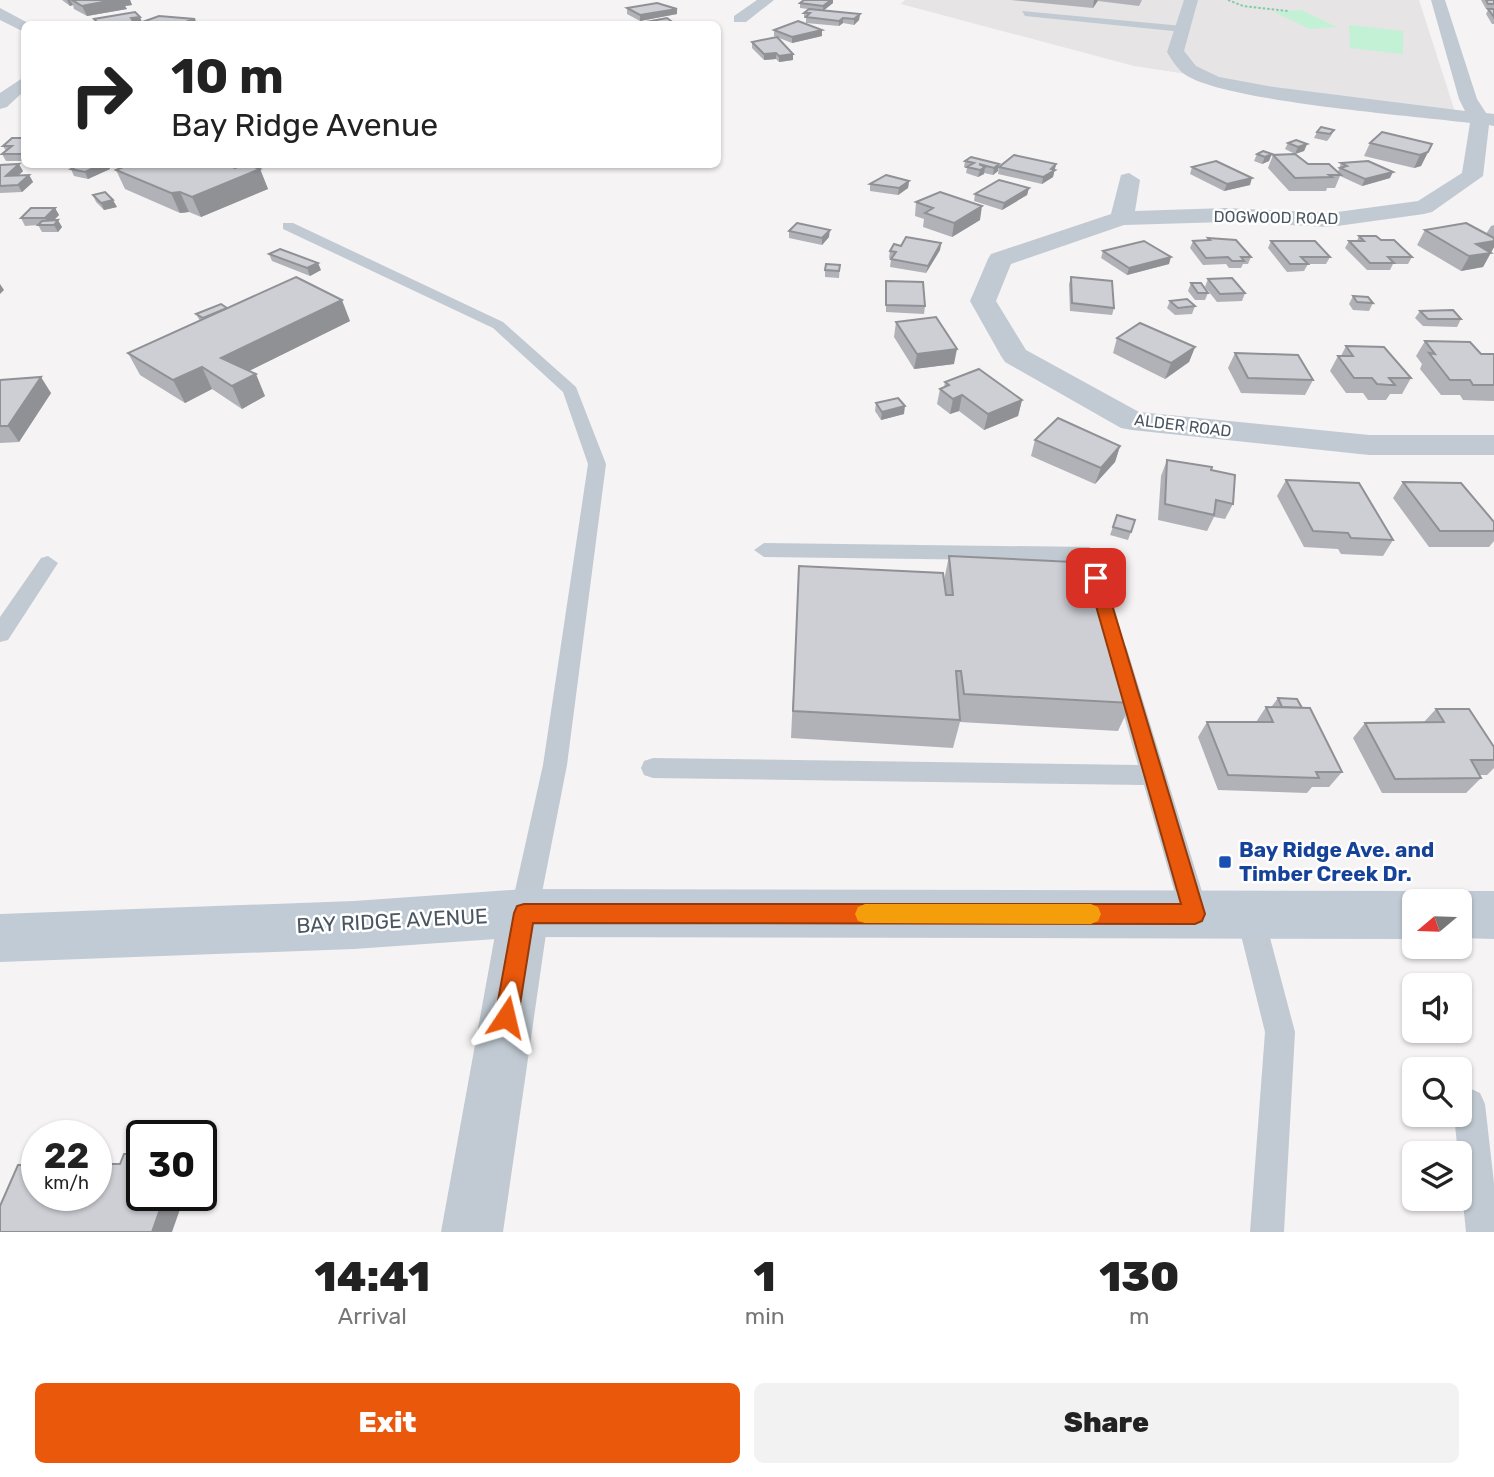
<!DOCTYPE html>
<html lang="en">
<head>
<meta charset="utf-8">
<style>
	:root { --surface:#fff; --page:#f2f2f2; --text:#222; --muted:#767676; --accent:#ea580c }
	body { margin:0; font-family:Rubik,sans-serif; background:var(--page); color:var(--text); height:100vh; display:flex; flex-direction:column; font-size:26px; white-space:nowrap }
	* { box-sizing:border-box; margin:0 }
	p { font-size:23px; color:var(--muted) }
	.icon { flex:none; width:38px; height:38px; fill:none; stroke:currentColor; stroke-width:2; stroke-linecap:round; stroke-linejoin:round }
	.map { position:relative; height:1232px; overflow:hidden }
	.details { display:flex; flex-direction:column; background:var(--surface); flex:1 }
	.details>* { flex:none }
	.hud { position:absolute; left:21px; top:21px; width:700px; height:147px; border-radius:10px; box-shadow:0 2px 5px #0004; background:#fff; color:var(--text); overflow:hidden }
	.needle { width:46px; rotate:251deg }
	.controls { position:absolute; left:1402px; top:889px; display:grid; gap:14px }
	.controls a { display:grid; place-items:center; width:70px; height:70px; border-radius:10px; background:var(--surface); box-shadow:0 2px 5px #0004; font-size:35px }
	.speed { position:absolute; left:21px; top:1120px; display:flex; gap:14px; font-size:35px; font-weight:700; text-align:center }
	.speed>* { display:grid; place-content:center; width:91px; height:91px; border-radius:50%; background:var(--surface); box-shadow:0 2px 5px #0004; line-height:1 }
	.speed small { font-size:18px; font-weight:400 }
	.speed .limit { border:4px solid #111; border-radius:10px; background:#fff; color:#111 }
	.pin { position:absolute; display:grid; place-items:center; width:60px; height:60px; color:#fff; margin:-30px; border-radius:14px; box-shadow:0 4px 10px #0006 }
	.me { position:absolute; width:77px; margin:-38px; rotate:10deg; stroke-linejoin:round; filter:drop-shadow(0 0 5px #0008) }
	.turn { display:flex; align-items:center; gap:24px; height:147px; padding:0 35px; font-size:32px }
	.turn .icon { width:91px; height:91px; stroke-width:2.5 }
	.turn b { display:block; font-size:49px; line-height:60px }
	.eta { display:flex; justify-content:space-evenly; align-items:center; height:119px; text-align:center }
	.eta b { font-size:42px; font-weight:800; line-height:49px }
	.primary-button { display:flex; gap:14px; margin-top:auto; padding:14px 35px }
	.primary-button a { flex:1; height:80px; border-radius:10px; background:var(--accent); color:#fff; font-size:28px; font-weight:800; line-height:80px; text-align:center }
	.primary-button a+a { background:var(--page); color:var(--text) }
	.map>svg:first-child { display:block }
</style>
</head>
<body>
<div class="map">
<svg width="1494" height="1232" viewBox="0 0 1494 1232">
	<rect width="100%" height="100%" fill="#f5f3f3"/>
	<path fill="#e6e4e5" d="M905,0H1419L1456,115L1134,66L901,4Z"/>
	<g fill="#c3f1d5">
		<path d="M1301,10L1337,27L1310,29L1274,12Z"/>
		<path d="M1349,25L1403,31V54L1350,48Z"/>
	</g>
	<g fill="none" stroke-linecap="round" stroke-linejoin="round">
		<path stroke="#7ad0a6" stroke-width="2" stroke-dasharray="2.5 2" stroke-linecap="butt" d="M1228,0L1243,6L1288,11"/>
		<g fill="#c1cad2" fill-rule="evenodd">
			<path d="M1022,11L1183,26L1187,29L1183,32L1025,16Z"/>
			<path d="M283,223H293L503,322L576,387L606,464L567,765L538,913L534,922L524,926L514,922L510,913L543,765L588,464L563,392L493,328L283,229Z"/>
			<path d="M764,543L1089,547L1099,554L1109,588L1106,593H1092L1081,561L764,557L754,550Z"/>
			<path d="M48,556L58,563L8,640L0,642V617L41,558Z"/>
			<path d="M1116,641L1124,643L1127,649L1209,914L1205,923L1195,927L1185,923L1181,914L1144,785L653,778L644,775L641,768L644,761L653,758L1138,765L1105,649L1108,643Z"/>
			<path d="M1250,902L1260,906L1264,915L1295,1032L1284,1232H1250L1265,1032L1236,915L1240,906Z"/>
			<path d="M1469,1088L1480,1093L1485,1104L1494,1183V1232H1466L1454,1115H1460V1092Z"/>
		</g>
		<g fill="#c1cad2" fill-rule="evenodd">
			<path d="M757,0H774L746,22H734V16Z"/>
			<path d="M1184,0H1198L1184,51L1196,66L1219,77L1274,87L1465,111L1459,99L1431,0H1445L1477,99L1486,113L1494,114V126L1489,125L1483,176L1432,212L1424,214L1330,227L1226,222L1124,225L1011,264L996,301L1026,350L1139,412L1369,435H1494V455H1369L1132,430L1121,428L1005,362L1001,356L970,301L988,259L991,254L1111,214L1121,175L1129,173L1140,180L1135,211L1226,208L1330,213L1418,201L1462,173L1470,123C1416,116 1217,101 1183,73C1177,68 1171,59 1167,52Z"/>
			<path d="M0,8L30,24H24V32L0,20Z"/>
			<path d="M24,77V91L7,107L0,109V93Z"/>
			<path d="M524,889L542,896L549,913L503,1232H441L499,913L506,896Z"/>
		</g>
		<g fill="#c1cbd6" fill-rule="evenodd">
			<path d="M524,889L1414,891L1433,901H1414V939L524,937L354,949L0,962V914L354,901Z"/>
			<path d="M1460,891H1494V939L1460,938V901H1441Z"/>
		</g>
	</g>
	<g fill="#b0b2b7">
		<path d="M62,0H130L132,5L125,6L127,9L87,16L74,9L73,5L70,6Z"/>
		<path d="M804,0H833V3L824,10L860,14L859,20L854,25L843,23L839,26L806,23V18H804V13L808,9L800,8V3Z"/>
		<path d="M1011,0H1142L1139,6L1098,1L1093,8Z"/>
		<path d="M1481,0H1494V24H1492L1486,14L1488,10L1486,9Z"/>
		<path d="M627,8L677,9V14L640,21L627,14Z"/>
		<path d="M774,30H822V36L792,43L774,36Z"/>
		<path d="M752,42L793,60L779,62L776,59L764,60L752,48Z"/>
		<path d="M1321,127L1334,130L1331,136L1327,141L1314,138L1317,132Z"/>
		<path d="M24,138V161H6L2,154L6,151L3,146Z"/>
		<path d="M1288,143L1307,144L1304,151L1295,154L1285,149Z"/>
		<path d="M1370,143L1432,144L1421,166L1414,168L1364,156Z"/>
		<path d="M1263,151L1269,161L1262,164L1254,161L1257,154Z"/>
		<path d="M1273,155L1338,172L1341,163L1390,178L1362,186L1340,176L1335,188H1327L1326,191H1289L1268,168Z"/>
		<path d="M965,161L999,164L998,171L993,175L984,173V174L978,177L966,173L967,168L964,167Z"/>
		<path d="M1056,164L1053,177L1042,184L998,174L999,167Z"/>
		<path d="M0,165L23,171L18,176L29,175L33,182L22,192L0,193Z"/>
		<path d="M1192,167L1250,185L1224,191L1190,174Z"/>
		<path d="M235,168L260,169L268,189L201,217L189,212L180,213L125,189L116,170Z"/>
		<path d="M71,169H110L88,179L74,176Z"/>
		<path d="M909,181L908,188L898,195L870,191V184Z"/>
		<path d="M1029,188L1027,195L1002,210L974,201L975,194Z"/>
		<path d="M93,195L117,207L104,210L96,202Z"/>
		<path d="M916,202L980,220L952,237L923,227L924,219L915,216Z"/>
		<path d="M55,208L59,215L54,220L62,227L58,232H42L38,225L25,226L21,218Z"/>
		<path d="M1494,225V237L1486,234L1491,226Z"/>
		<path d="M1425,230L1494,247L1483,267L1461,271L1417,245Z"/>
		<path d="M789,231L829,237L822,245L789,238Z"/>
		<path d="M1359,236L1381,240L1412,257L1408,264H1393L1390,270H1367L1345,248L1349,241H1357Z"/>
		<path d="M1208,238L1251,257L1248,264H1243L1241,268H1229L1226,264L1203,265L1190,248L1193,241L1207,240Z"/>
		<path d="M1271,241L1330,257L1326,264H1308L1304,271L1287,272L1268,248Z"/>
		<path d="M941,243L940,250L926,273L890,267L891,259L889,258L890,251L901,246Z"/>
		<path d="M1103,251L1169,264L1127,275L1101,258Z"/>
		<path d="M269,254L321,270L310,276L272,261Z"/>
		<path d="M840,265L839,278L825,277V270Z"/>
		<path d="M1071,277L1114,308L1112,315L1070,311L1069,284Z"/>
		<path d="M1208,279L1245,293L1242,301L1217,302L1205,287Z"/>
		<path d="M886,281L925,306L924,314L886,312Z"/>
		<path d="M1191,283L1208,293L1205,300H1195L1188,291Z"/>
		<path d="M1353,296L1373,303L1369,311L1353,310L1349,304Z"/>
		<path d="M1170,301L1195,306L1192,314L1175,315L1167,308Z"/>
		<path d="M227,308L350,321L249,371L265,396L242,409L212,389L185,403L140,375L128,353L200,321L196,314Z"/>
		<path d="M1420,311L1461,319L1457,327L1423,326L1415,318Z"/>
		<path d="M896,322L954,364L914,369L894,337Z"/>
		<path d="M1117,338L1195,347L1189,362L1165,379L1113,353Z"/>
		<path d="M1425,341L1481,354H1494V401L1463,400L1460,395H1441L1420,369L1422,364L1416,356Z"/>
		<path d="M1346,346L1411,378L1402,394H1390L1386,400H1368L1363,393H1346L1330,371L1338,356H1341Z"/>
		<path d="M1235,353L1313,380L1305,395L1241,393L1228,368Z"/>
		<path d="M0,380L51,393L19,442L0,443Z"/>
		<path d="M945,382L1022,400L1018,416L984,430L959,411L950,414L937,404L940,389L944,388Z"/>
		<path d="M876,403L904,414L881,420L875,411Z"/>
		<path d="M1035,440L1120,446L1115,462L1095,484L1031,456Z"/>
		<path d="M1167,460L1211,470L1233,504L1225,519L1214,517L1207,531L1158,520L1161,476Z"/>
		<path d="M1286,480L1393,540L1383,556L1341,554L1338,549L1304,547L1277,496Z"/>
		<path d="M1403,482L1494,522V541L1489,547H1429L1393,498Z"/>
		<path d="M1117,515L1131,532L1128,540L1110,535Z"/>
		<path d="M949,556L1131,703L1118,731L960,722L953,748L791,738L799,566L944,580Z"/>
		<path d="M1278,698L1302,708L1342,772L1329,787H1312L1307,793L1218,790L1198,737L1207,722H1256L1266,707H1273L1272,706Z"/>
		<path d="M1436,709L1494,747V768L1487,775H1480L1481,778L1466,793H1382L1353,738L1365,723L1424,722Z"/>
	</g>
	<g fill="#909195">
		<path d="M67,0H70L73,5L70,6Z"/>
		<path d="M113,0H130L132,5L125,6L127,9L87,16L82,6Z"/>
		<path d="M831,0H833V3L823,11V6Z"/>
		<path d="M1094,0H1098L1093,8Z"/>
		<path d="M677,9V14L640,21V15Z"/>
		<path d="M860,14L859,20L854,25V19Z"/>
		<path d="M140,17L142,22L133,24L131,18Z"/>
		<path d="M843,18V23L839,26V21Z"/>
		<path d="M195,19L197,24H179Z"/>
		<path d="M822,30V36L792,43V37Z"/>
		<path d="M776,53V59L764,60V54Z"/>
		<path d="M793,54V60L779,62V56Z"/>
		<path d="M1307,144L1304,151L1295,154L1298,147Z"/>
		<path d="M1428,152L1421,166L1414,168L1420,155Z"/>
		<path d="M1272,154L1269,161L1262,164L1265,157Z"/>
		<path d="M19,164L23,171L10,183L6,176Z"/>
		<path d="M102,164H108L110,169L88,179L85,172Z"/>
		<path d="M999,164L998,171L993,175L994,168Z"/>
		<path d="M1056,164L1053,177L1042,184L1043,177Z"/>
		<path d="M985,167L984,174L978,177L980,170Z"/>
		<path d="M260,169L268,189L201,217L192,197Z"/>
		<path d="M1393,172L1390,178L1362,186L1365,179Z"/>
		<path d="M29,175L33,182L22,192L18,185Z"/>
		<path d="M1252,178L1250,185L1224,191L1227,184Z"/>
		<path d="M909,181L908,188L898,195L899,188Z"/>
		<path d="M1029,188L1027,195L1002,210L1004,203Z"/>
		<path d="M180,192L189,212L180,213L171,193Z"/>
		<path d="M113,200L117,207L104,210L101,203Z"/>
		<path d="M982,206L980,220L952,237L954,223Z"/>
		<path d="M55,208L59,215L49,225L45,218Z"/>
		<path d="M58,220L62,227L58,232L54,225Z"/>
		<path d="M830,230L829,237L822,245V238Z"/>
		<path d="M1494,241V247L1483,267L1461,271L1476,244Z"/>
		<path d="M941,243L940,250L926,273L928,266Z"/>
		<path d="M1171,257L1169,264L1127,275L1129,268Z"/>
		<path d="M318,263L321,270L310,276L307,268Z"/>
		<path d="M0,284L4,290L0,294Z"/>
		<path d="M342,300L350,321L231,380L221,358Z"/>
		<path d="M1195,347L1189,362L1165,379L1171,363Z"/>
		<path d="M957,349L954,364L914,369L917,354Z"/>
		<path d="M202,367L212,389L185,403L173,380Z"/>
		<path d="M256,374L265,396L242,409L232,386Z"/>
		<path d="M41,377L51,393L19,442L8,426Z"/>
		<path d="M962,395L959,411L950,414L953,399Z"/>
		<path d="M1022,400L1018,416L984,430L988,414Z"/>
		<path d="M905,406L904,414L881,420L882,412Z"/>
		<path d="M1120,446L1115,462L1095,484L1101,468Z"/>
		<path d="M165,1195H185L172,1232H152Z"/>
	</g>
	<g fill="#cdcfd5" stroke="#909195" stroke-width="2">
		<path d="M72,0H113L82,6Z"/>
		<path d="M804,0H831L823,6L800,3Z"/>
		<path d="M1486,0H1494V4H1488Z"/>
		<path d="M657,3L677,9L640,15L627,8Z"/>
		<path d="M809,9L860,14L854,19L843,18L839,21L806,17L810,13H804Z"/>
		<path d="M1488,9H1494V17Z"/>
		<path d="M135,12L140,17L131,18L135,24H99L94,19Z"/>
		<path d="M159,16L195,19L179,24H137Z"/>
		<path d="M667,18L675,24H635Z"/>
		<path d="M798,21L822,30L792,37L774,30Z"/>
		<path d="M777,37L793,54L779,56L776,53L764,54L752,42Z"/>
		<path d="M1321,127L1334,130L1330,134L1317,132Z"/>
		<path d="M1382,132L1432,144L1428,152L1420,155L1370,143Z"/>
		<path d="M12,138H24V154H2L12,146H3Z"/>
		<path d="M1296,140L1307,144L1298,147L1288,143Z"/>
		<path d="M1263,151L1272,154L1265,157L1257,154Z"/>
		<path d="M1295,154L1308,164H1329L1341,175H1329L1332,177L1295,178L1273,155Z"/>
		<path d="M1014,155L1056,164L1051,169L1055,170L1043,177L999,167Z"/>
		<path d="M971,157L999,164L994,168L979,164L985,167L980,170L967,167L974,163L965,161Z"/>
		<path d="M1216,161L1252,178L1227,184L1192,167Z"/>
		<path d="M1368,161L1393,172L1365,179L1340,168L1347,166L1341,163Z"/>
		<path d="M19,164L6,176L29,175L18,185L0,186V165Z"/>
		<path d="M81,164H102L85,172L71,169Z"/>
		<path d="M130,164H225L235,168L246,164L260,169L192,197L180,192L171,193L116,170Z"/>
		<path d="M886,175L909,181L899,188L870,184Z"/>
		<path d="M999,180L1029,188L1004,203L975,194Z"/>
		<path d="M105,192L113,200L101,203L93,195Z"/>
		<path d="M940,192L982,206L954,223L925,213L933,208L916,202Z"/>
		<path d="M31,208H55L45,218H21Z"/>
		<path d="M58,220L54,225H38L42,221Z"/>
		<path d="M797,223L830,230L822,238L789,231Z"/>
		<path d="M1466,223L1494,238V241L1476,244L1491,253L1469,256L1425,230Z"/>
		<path d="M1359,236H1376L1381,240H1394L1412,257H1388L1394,263H1370L1349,241H1364Z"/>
		<path d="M906,237L941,243L928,266L891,259L896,252L890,251L894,244L901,246Z"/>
		<path d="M1208,238L1236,240L1251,257H1241L1244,261H1232L1228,257L1206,258L1193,241L1210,240Z"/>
		<path d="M1144,241L1171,257L1129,268L1103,251Z"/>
		<path d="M1271,241H1315L1330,257H1301L1308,264H1290Z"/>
		<path d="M280,249L318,263L307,268L269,254Z"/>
		<path d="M826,264L840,265L839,271L825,270Z"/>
		<path d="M296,277L342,300L221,358L256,374L232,386L202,367L173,380L128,353Z"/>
		<path d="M1071,277L1112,281L1114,308L1072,303Z"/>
		<path d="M1232,278L1245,293L1220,294L1208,279Z"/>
		<path d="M886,281L923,282L925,306L886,305Z"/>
		<path d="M1191,283H1201L1208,293H1198Z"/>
		<path d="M1353,296L1368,297L1373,303L1357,302Z"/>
		<path d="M1187,299L1195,306L1178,308L1170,301Z"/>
		<path d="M221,304L227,308L203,318L196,314Z"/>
		<path d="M1453,310L1461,319H1428L1420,311Z"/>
		<path d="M936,317L957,349L917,354L896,322Z"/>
		<path d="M1140,323L1195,347L1171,363L1117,338Z"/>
		<path d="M1425,341L1470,342L1481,354H1494V385H1473L1470,380H1450L1429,353L1435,354Z"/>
		<path d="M1346,346L1384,347L1411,378H1389L1395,385H1389L1377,384L1372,378H1354L1338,356H1353Z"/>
		<path d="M1235,353L1298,355L1313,380L1248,378Z"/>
		<path d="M979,369L1022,400L988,414L962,395L953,399L940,389L949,385L945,382Z"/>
		<path d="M41,377L8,426H0V380Z"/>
		<path d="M898,398L905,406L882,412L876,403Z"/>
		<path d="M1058,418L1120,446L1101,468L1035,440Z"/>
		<path d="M1167,460L1212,467L1211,470L1235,475L1233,504L1216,500L1214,515L1165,504Z"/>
		<path d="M1286,480L1359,483L1393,540L1351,538L1348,533L1313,531Z"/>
		<path d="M1403,482L1461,483L1494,522V531H1440Z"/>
		<path d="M1117,515L1135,520L1131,532L1113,527Z"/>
		<path d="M949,556L1094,563L1131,703L964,694L961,671H956L960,720L793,711L799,566L943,573L946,595H953Z"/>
		<path d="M1278,698L1297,699L1302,708L1282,707Z"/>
		<path d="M1266,707L1310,708L1342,772H1316L1319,778L1228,775L1207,722H1273Z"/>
		<path d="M1436,709H1469L1494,747V760H1471L1481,778L1395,779L1365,723L1444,722Z"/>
		<path d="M124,1154H142V1195H165L152,1232H0V1206L18,1165H37V1195H96V1164H120Z"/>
	</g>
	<path fill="#ea580c" stroke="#983908" stroke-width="2" d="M1096,573L1104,578L1205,914L1202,921L1195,924L533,923L518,1017L514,1025L506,1028L499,1025L495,1017L514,913L517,906L524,904H1181L1088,578Z"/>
	<path fill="#f59e0b" d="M865,904H1091L1098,907L1101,914L1098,921L1091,924L865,923L858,921L855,914L858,907Z"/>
	<rect fill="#1a4fb4" stroke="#fff" stroke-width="2.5" x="1218" y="855" width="14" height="14" rx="3.5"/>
	<g text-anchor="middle" stroke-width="5" stroke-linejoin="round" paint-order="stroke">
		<g font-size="16" fill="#4a5661" stroke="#fff">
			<text transform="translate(1276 217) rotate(1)" y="6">DOGWOOD ROAD</text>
			<text transform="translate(1183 425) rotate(7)" y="6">ALDER ROAD</text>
		</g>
		<g font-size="21" font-weight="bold" fill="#164399" stroke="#fff" text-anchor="start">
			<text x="1239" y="857">Bay Ridge Ave. and<tspan x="1239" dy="24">Timber Creek Dr.</tspan></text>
		</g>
		<g font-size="21" fill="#4a5661" stroke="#fff">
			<text transform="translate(392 921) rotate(-3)" y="7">BAY RIDGE AVENUE</text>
		</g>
	</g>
</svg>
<div class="controls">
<a><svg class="needle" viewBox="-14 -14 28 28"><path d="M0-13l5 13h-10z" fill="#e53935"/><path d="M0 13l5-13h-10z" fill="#767676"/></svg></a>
<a><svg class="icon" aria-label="sound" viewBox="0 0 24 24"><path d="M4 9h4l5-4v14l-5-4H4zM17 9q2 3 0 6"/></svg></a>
<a><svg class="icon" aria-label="search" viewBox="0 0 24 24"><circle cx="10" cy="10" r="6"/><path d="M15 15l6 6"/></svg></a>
<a><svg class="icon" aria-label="layers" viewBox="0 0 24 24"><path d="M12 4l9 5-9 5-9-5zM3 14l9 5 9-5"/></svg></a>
</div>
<div class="speed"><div>22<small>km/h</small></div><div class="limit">30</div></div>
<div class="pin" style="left:1096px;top:578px;background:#d93025"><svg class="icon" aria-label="arrive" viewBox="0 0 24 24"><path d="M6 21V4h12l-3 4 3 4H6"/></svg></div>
<svg class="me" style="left:506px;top:1017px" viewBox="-20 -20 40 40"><path d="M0-17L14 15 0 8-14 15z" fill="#ea580c" stroke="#fff" stroke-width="4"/></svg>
<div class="hud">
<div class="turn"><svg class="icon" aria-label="right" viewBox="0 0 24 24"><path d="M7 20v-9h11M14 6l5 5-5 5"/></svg><div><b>10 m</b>Bay Ridge Avenue</div></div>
</div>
</div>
<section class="details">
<div class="eta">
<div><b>14:41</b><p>Arrival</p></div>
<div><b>1</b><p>min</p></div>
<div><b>130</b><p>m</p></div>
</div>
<div class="primary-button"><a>Exit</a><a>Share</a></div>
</section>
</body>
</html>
